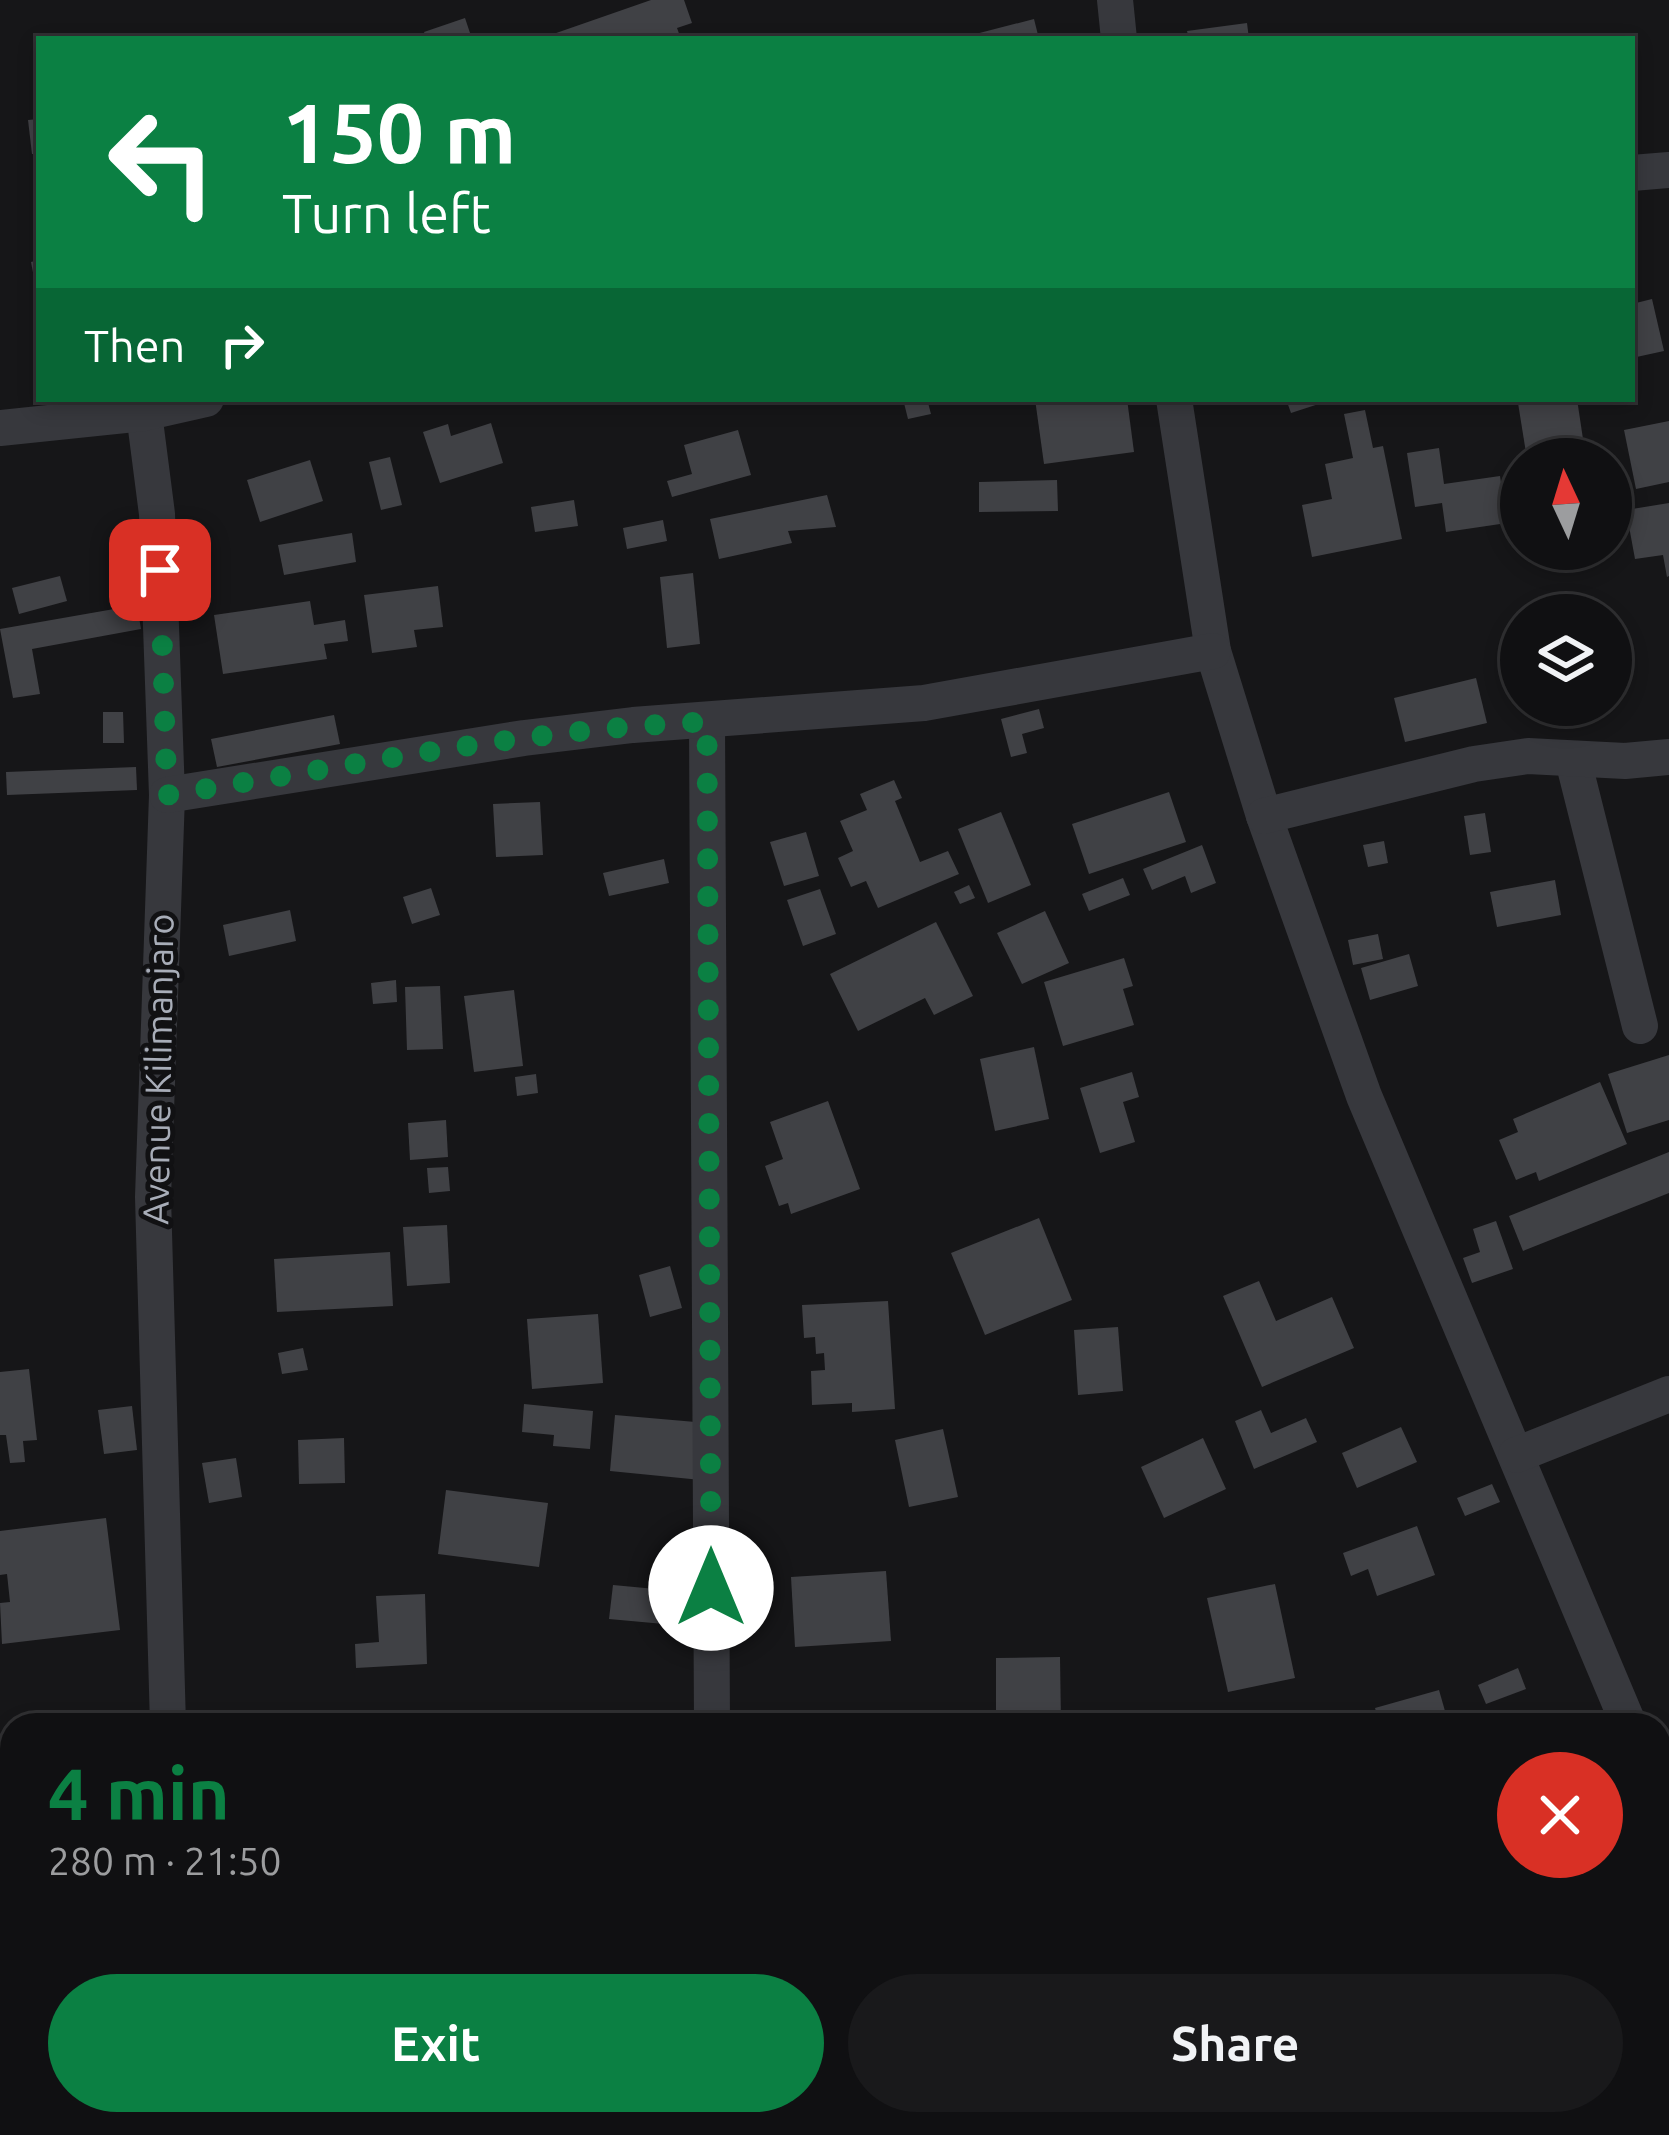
<!DOCTYPE html>
<html lang="en">
<head>
<meta charset="utf-8">
<style>
	:root { --surface:#101012; --page:#19191b; --text:#f1f3f6; --muted:#9c9d9f; --line:#303032; --accent:#0b8043 }
	body { margin:0; font-family:Ubuntu,sans-serif; background:var(--page); color:var(--text); height:100vh; display:flex; flex-direction:column; font-size:45px; white-space:nowrap }
	* { box-sizing:border-box; margin:0 }
	p { font-size:39px; color:var(--muted) }
	.icon { flex:none; width:66px; height:66px; fill:none; stroke:currentColor; stroke-width:2; stroke-linecap:round; stroke-linejoin:round }
	.map { position:relative; flex:1; overflow:hidden }
	.sheet { position:absolute; left:0px; top:1713px; width:1671px; height:423px; display:flex; flex-direction:column; background:var(--surface); border-radius:36px 36px 0 0; box-shadow:0 6px 18px #0003,0 0 0 3px var(--line) }
	.sheet>* { flex:none }
	.hud { position:absolute; left:36px; top:36px; width:1599px; height:366px; border-radius:0px; box-shadow:0 6px 18px #0003,0 0 0 3px var(--line); background:#0b8043; color:#fff; overflow:hidden }
	.needle { width:78px; rotate:356deg }
	.buttons { position:absolute; left:1500px; top:438px; display:grid; gap:24px }
	.buttons a { display:grid; place-items:center; width:132px; height:132px; border-radius:50%; background:var(--surface); box-shadow:0 6px 18px #0003,0 0 0 3px var(--line); font-size:60px }
	.pin { position:absolute; display:grid; place-items:center; width:102px; height:102px; color:#fff; margin:-51px; border-radius:24px; box-shadow:0 6px 18px #0006 }
	.me { position:absolute; width:132px; margin:-66px; rotate:0deg; stroke-linejoin:round; filter:drop-shadow(0 0 9px #0008) }
	.turn { display:flex; align-items:center; gap:42px; height:252px; padding:0 48px; font-size:54px }
	.turn .icon { width:156px; height:156px; stroke-width:2.5 }
	.turn b { display:block; font-size:84px; line-height:102px }
	.then { display:flex; align-items:center; height:114px; padding:0 48px; background:#0003; gap:24px; font-size:45px }
	.round { display:grid; place-items:center; flex:none; width:126px; height:126px; border-radius:63px; background:var(--page) }
	.overview { display:flex; align-items:center; justify-content:space-between; height:204px; padding:0 48px }
	h1 { font-size:72px; font-weight:700; line-height:90px; color:var(--accent) }
	.primary-button { display:flex; gap:24px; margin-top:auto; padding:24px 48px }
	.primary-button a { flex:1; height:138px; border-radius:72px; background:var(--accent); color:#fff; font-size:48px; font-weight:700; line-height:138px; text-align:center }
	.primary-button a+a { background:var(--page); color:var(--text) }
	.map>svg:first-child { display:block }
</style>
</head>
<body>
<div class="map">
<svg width="1669" height="2135" viewBox="0 0 1669 2135">
	<rect width="100%" height="100%" fill="#161618"/>
	<g fill="#404145">
		<path d="M651,0H684L692,23L677,28L681,39H539Z"/>
		<path d="M465,18L472,39H427L424,32Z"/>
		<path d="M1034,19L1039,39H964V37Z"/>
		<path d="M1247,23L1249,39H1189L1187,31Z"/>
		<path d="M39,119V154H32L28,120Z"/>
		<path d="M39,260V293H37L31,262Z"/>
		<path d="M1652,299L1664,351L1632,358V304Z"/>
		<path d="M903,399H927L931,414L908,419Z"/>
		<path d="M1035,399H1127L1134,452L1044,464Z"/>
		<path d="M1286,399H1331V400L1291,413Z"/>
		<path d="M1548,399H1577L1586,459H1527L1518,403Z"/>
		<path d="M1365,410L1373,448L1383,446L1402,539L1312,557L1302,505L1332,499L1325,464L1353,458L1344,414Z"/>
		<path d="M1669,421V482L1636,489L1624,430Z"/>
		<path d="M491,423L503,463L440,483L423,432L448,424L451,436Z"/>
		<path d="M738,430L751,475L672,497L667,481L692,474L684,445Z"/>
		<path d="M1439,448L1444,484L1500,476L1507,523L1446,532L1442,503L1415,507L1407,453Z"/>
		<path d="M390,457L402,505L381,510L369,462Z"/>
		<path d="M310,460L323,501L260,522L247,480Z"/>
		<path d="M1057,480L1058,511L979,512V482Z"/>
		<path d="M827,495L836,527L788,531L792,543L719,559L710,519Z"/>
		<path d="M574,500L578,526L535,532L531,507Z"/>
		<path d="M1669,503V576L1667,577L1663,555L1635,559L1626,510Z"/>
		<path d="M663,520L667,541L627,549L623,528Z"/>
		<path d="M352,533L356,562L284,575L278,545Z"/>
		<path d="M693,573L700,644L667,648L660,577Z"/>
		<path d="M60,576L67,601L19,614L12,588Z"/>
		<path d="M438,586L443,627L414,630L417,647L372,653L364,595Z"/>
		<path d="M310,601L314,625L345,620L348,641L324,644L327,659L223,674L214,615Z"/>
		<path d="M137,605L141,629L32,649L40,694L13,698L0,629Z"/>
		<path d="M1476,678L1487,723L1405,742L1394,698Z"/>
		<path d="M1039,709L1044,728L1022,734L1027,753L1011,757L1001,719Z"/>
		<path d="M103,712H123L124,743H103Z"/>
		<path d="M334,715L340,744L217,767L211,739Z"/>
		<path d="M136,767L137,790L7,795L6,772Z"/>
		<path d="M894,780L902,798L895,801L920,862L948,851L959,874L878,908L866,881L851,887L838,858L853,851L840,821L867,810L860,794Z"/>
		<path d="M1169,792L1186,842L1089,874L1072,824Z"/>
		<path d="M540,802L543,855L496,857L493,804Z"/>
		<path d="M1001,812L1031,885L988,903L958,829Z"/>
		<path d="M1485,813L1491,852L1470,855L1464,816Z"/>
		<path d="M806,832L819,876L784,886L770,842Z"/>
		<path d="M1384,841L1388,863L1368,867L1363,845Z"/>
		<path d="M1202,845L1216,883L1191,893L1185,876L1152,890L1143,869Z"/>
		<path d="M664,859L669,883L609,896L603,873Z"/>
		<path d="M1123,878L1130,895L1089,911L1082,894Z"/>
		<path d="M1555,880L1561,915L1497,927L1490,892Z"/>
		<path d="M969,885L975,898L960,904L954,892Z"/>
		<path d="M431,888L440,915L412,924L403,897Z"/>
		<path d="M820,889L836,934L803,946L787,900Z"/>
		<path d="M290,910L296,941L229,956L223,925Z"/>
		<path d="M1045,911L1069,963L1022,984L997,933Z"/>
		<path d="M936,922L973,996L934,1015L925,998L858,1031L830,974Z"/>
		<path d="M1378,934L1383,959L1353,965L1348,940Z"/>
		<path d="M1409,954L1418,986L1370,1000L1361,968Z"/>
		<path d="M1124,958L1133,986L1123,989L1134,1025L1063,1046L1044,982Z"/>
		<path d="M396,980L397,1002L373,1004L371,983Z"/>
		<path d="M440,986L443,1049L407,1050L405,987Z"/>
		<path d="M514,990L523,1066L474,1072L464,996Z"/>
		<path d="M1034,1047L1049,1119L995,1131L980,1059Z"/>
		<path d="M1669,1055V1120L1627,1133L1608,1074Z"/>
		<path d="M1132,1072L1139,1097L1123,1102L1135,1142L1100,1153L1080,1088Z"/>
		<path d="M536,1074L538,1093L517,1096L515,1077Z"/>
		<path d="M1600,1082L1627,1144L1539,1181L1536,1172L1516,1180L1499,1140L1518,1132L1513,1119Z"/>
		<path d="M828,1101L860,1189L791,1214L788,1203L779,1206L765,1166L783,1159L770,1122Z"/>
		<path d="M446,1120L448,1157L410,1160L408,1123Z"/>
		<path d="M1669,1152V1193L1523,1251L1509,1216Z"/>
		<path d="M448,1167L450,1191L429,1193L427,1168Z"/>
		<path d="M1039,1218L1072,1300L985,1335L951,1253Z"/>
		<path d="M1496,1221L1513,1269L1472,1283L1463,1258L1480,1252L1473,1229Z"/>
		<path d="M447,1225L450,1283L407,1286L403,1227Z"/>
		<path d="M390,1252L393,1306L277,1312L274,1259Z"/>
		<path d="M670,1266L682,1308L650,1317L639,1275Z"/>
		<path d="M1259,1281L1276,1321L1332,1297L1354,1348L1262,1387L1223,1296Z"/>
		<path d="M888,1301L895,1409L852,1412V1403L812,1405L811,1371L825,1370L824,1353L816,1354L815,1337L804,1338L802,1305Z"/>
		<path d="M598,1314L603,1383L532,1389L527,1319Z"/>
		<path d="M1118,1327L1123,1391L1078,1395L1074,1330Z"/>
		<path d="M303,1348L308,1370L282,1374L278,1353Z"/>
		<path d="M29,1369L37,1440L23,1441L25,1462L10,1463L6,1435H0V1372Z"/>
		<path d="M524,1404L593,1411L590,1449L553,1446L554,1435L522,1432Z"/>
		<path d="M132,1406L137,1450L104,1454L98,1410Z"/>
		<path d="M1261,1410L1271,1433L1306,1418L1317,1442L1254,1469L1235,1421Z"/>
		<path d="M615,1415L707,1423L701,1480L610,1471Z"/>
		<path d="M1401,1427L1417,1462L1357,1488L1342,1453Z"/>
		<path d="M943,1429L958,1497L909,1507L895,1440Z"/>
		<path d="M344,1438L345,1483L299,1484L298,1440Z"/>
		<path d="M1203,1438L1226,1489L1164,1518L1141,1467Z"/>
		<path d="M236,1458L242,1497L209,1503L202,1463Z"/>
		<path d="M1492,1484L1500,1502L1465,1516L1457,1498Z"/>
		<path d="M446,1490L548,1503L539,1567L438,1554Z"/>
		<path d="M106,1518L120,1630L2,1644L0,1603L10,1602L7,1574L0,1575V1531Z"/>
		<path d="M1417,1526L1435,1575L1377,1596L1368,1569L1351,1576L1343,1553Z"/>
		<path d="M886,1571L891,1641L795,1647L791,1577Z"/>
		<path d="M1275,1584L1295,1678L1228,1692L1207,1598Z"/>
		<path d="M613,1585L677,1591L675,1625L609,1619Z"/>
		<path d="M425,1594L427,1664L356,1668L355,1644L379,1642L376,1596Z"/>
		<path d="M1060,1657L1061,1725H996V1658Z"/>
		<path d="M1518,1668L1526,1689L1486,1704L1478,1685Z"/>
		<path d="M1439,1690L1449,1725H1380L1375,1708Z"/>
		<path d="M138,2124H187L195,2135H189L182,2125L170,2135H123Z"/>
		<path d="M758,2124H852L854,2135H760Z"/>
		<path d="M1020,2124L1023,2135H995L992,2125Z"/>
		<path d="M1399,2124H1438L1442,2135H1398L1395,2126Z"/>
		<path d="M1525,2124H1570L1571,2135H1527Z"/>
		<path d="M1577,2124H1625L1626,2135H1578Z"/>
	</g>
	<g fill="none" stroke-linecap="round" stroke-linejoin="round">
		<g stroke="#37383d" stroke-width="36">
			<path d="M1115,0L1119,39"/>
			<path d="M1632,173L1669,170"/>
			<path d="M1174,399L1213,651L1264,816L1364,1096L1629,1725"/>
			<path d="M144,413L157,514L167,795L153,1197L168,1725"/>
			<path d="M0,428L144,413L206,399"/>
			<path d="M707,722L712,1725"/>
			<path d="M1573,760L1640,1026"/>
			<path d="M167,795L524,738L633,725L924,703L1213,651"/>
			<path d="M1264,816L1474,764L1528,756L1625,761L1669,757"/>
			<path d="M1516,1455L1669,1394"/>
			<path d="M1659,1795L1669,1819"/>
			<path d="M1659,1923L1669,1918"/>
			<path d="M0,2061L12,2076"/>
			<path d="M49,2124L57,2135"/>
			<path d="M209,2124L211,2135"/>
			<path d="M716,2124L717,2135"/>
			<path d="M1248,2135L1275,2124"/>
		</g>
	</g>
	<g fill="none" stroke-linecap="round" stroke-linejoin="round">
		<path stroke="#0b8043" stroke-width="21" stroke-dasharray="0 37.8" d="M160,570L167,795C346,767 526,729 707,722L711,1588"/>
	</g>
	<g text-anchor="middle" stroke-width="10" stroke-linejoin="round" paint-order="stroke">
		<g font-size="36" fill="#a8adb8" stroke="#111113">
			<text transform="translate(158 1069) rotate(-89)" y="13">Avenue Kilimanjaro</text>
		</g>
	</g>
</svg>
<div class="buttons">
<a><svg class="needle" viewBox="-14 -14 28 28"><path d="M0-13l5 13h-10z" fill="#e53935"/><path d="M0 13l5-13h-10z" fill="#9c9d9f"/></svg></a>
<a><svg class="icon" aria-label="layers" viewBox="0 0 24 24"><path d="M12 4l9 5-9 5-9-5zM3 14l9 5 9-5"/></svg></a>
</div>
<div class="pin" style="left:160px;top:570px;background:#d93025"><svg class="icon" aria-label="arrive" viewBox="0 0 24 24"><path d="M6 21V4h12l-3 4 3 4H6"/></svg></div>
<svg class="me" style="left:711px;top:1588px" viewBox="-20 -20 40 40"><circle r="19" fill="#fff"/><path d="M0-13L10 11 0 6-10 11z" fill="#0b8043"/></svg>
<div class="hud">
<div class="turn"><svg class="icon" aria-label="left" viewBox="0 0 24 24"><path d="M17 20v-9H6M10 6l-5 5 5 5"/></svg><div><b>150 m</b>Turn left</div></div>
<div class="then">Then<svg class="icon" aria-label="right" viewBox="0 0 24 24"><path d="M7 20v-9h11M14 6l5 5-5 5"/></svg></div>
</div>
<section class="sheet">
<div class="overview"><div><h1>4 min</h1><p>280 m · 21:50</p></div><a class="round" style="background:#d93025;color:#fff"><svg class="icon" aria-label="close" viewBox="0 0 24 24"><path d="M6 6l12 12M18 6L6 18"/></svg></a></div>
<div class="primary-button"><a>Exit</a><a>Share</a></div>
</section>
</div>
</body>
</html>
